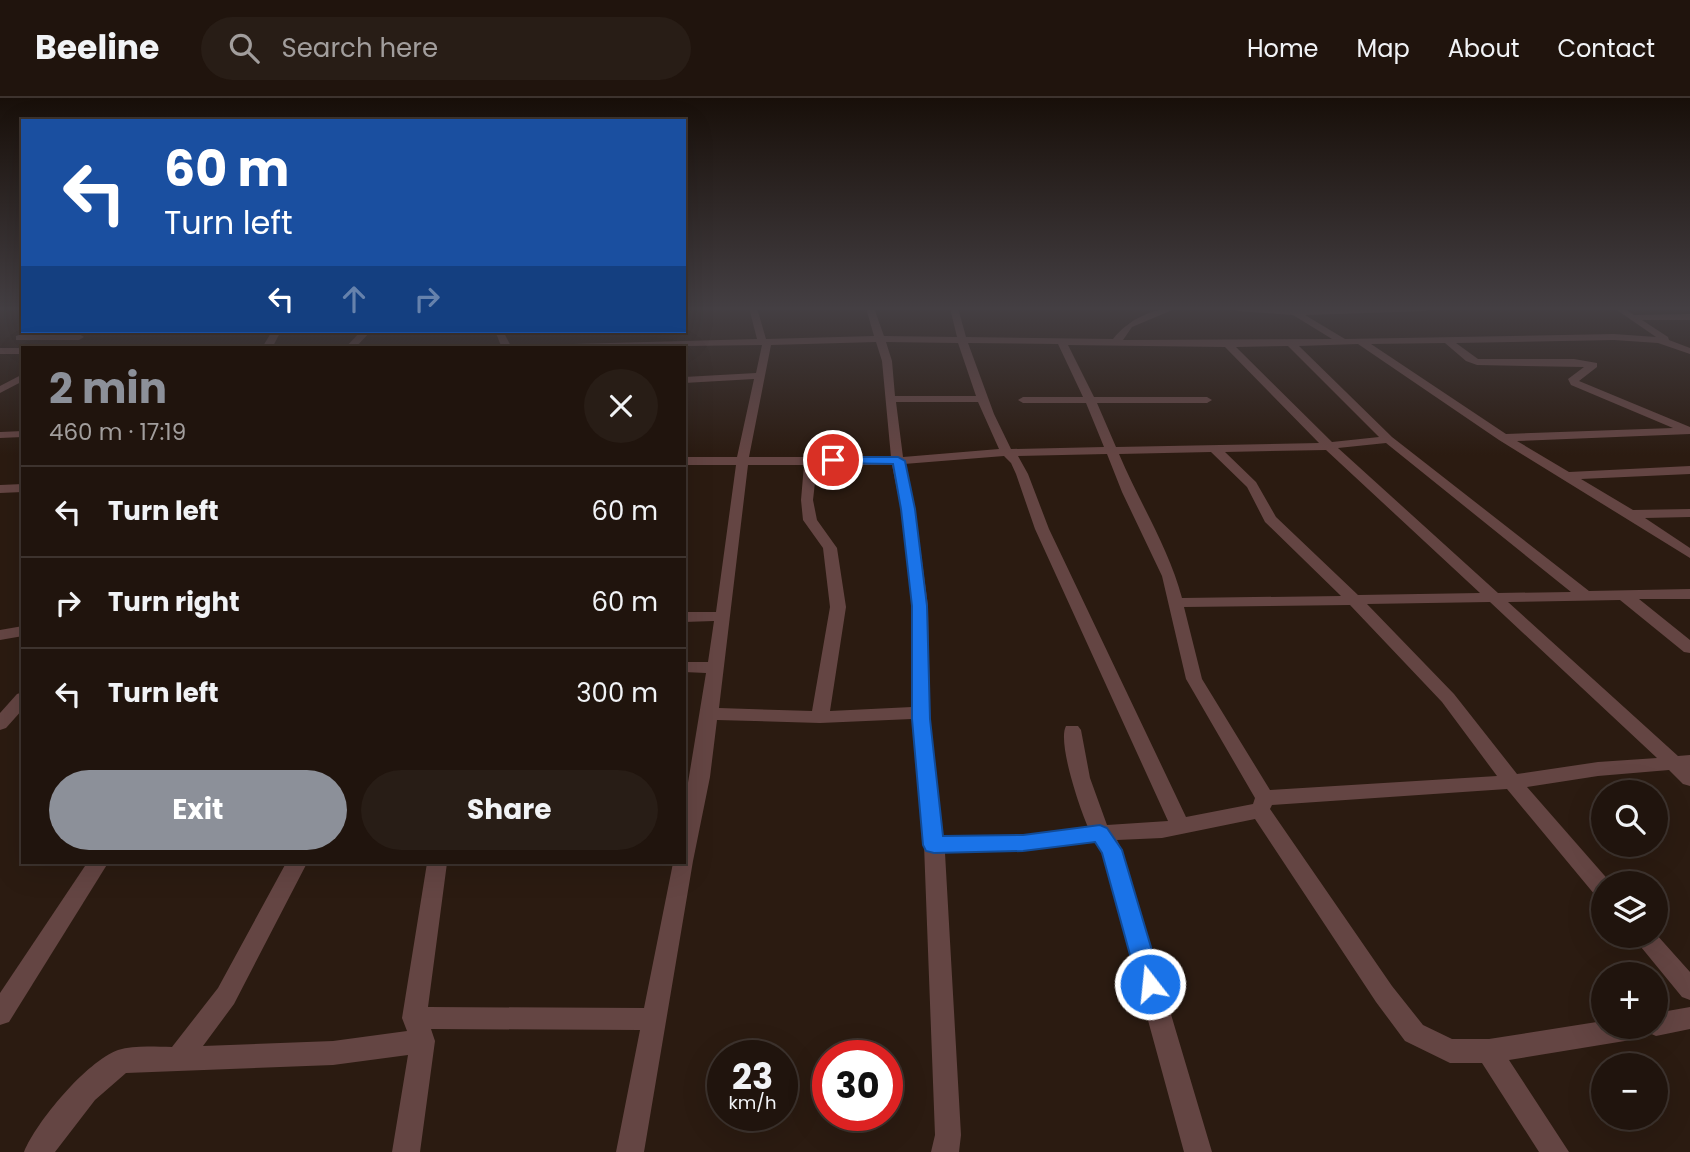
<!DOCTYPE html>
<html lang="en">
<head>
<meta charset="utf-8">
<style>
	:root { --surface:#20140d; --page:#281d16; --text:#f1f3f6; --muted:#a29e9d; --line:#3d332e; --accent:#8c9099 }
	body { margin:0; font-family:Poppins,sans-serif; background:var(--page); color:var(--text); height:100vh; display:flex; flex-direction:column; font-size:26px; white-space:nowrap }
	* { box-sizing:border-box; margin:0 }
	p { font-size:23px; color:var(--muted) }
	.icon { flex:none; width:38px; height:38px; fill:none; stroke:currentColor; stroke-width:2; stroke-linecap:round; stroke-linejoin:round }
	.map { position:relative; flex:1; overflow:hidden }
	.sheet { position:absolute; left:21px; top:248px; width:665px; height:518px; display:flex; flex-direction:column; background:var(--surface); border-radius:0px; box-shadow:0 7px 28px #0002,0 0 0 2px var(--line) }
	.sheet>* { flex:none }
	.banner { position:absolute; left:21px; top:21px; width:665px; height:214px; border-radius:0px; box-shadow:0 7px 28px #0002,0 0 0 2px var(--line); background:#1a4fa0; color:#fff; overflow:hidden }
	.tools { position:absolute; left:1591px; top:682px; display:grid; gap:14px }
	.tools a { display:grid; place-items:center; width:77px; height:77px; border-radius:50%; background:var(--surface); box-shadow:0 7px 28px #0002,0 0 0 2px var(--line); font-size:35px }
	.speed { position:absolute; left:707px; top:942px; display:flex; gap:14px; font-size:35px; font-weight:700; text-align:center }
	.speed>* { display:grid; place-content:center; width:91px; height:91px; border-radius:50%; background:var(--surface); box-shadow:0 7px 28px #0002,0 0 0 2px var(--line); line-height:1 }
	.speed small { font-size:18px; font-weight:400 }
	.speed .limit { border:10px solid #d22; background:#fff; color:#111 }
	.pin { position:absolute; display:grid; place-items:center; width:60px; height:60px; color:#fff; margin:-30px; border:4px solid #fff; border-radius:50%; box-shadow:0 2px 7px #0007 }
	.me { position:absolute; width:77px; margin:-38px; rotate:344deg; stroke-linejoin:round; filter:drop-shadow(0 0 5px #0008) }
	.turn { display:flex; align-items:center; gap:24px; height:147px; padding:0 28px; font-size:32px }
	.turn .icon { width:91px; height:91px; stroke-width:2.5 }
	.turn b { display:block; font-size:49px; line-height:60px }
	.lanes { display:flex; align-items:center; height:66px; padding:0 28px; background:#0003; justify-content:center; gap:35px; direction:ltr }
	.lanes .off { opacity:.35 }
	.round { display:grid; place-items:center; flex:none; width:74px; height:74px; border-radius:37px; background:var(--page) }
	.summary { display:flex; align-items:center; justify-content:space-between; height:119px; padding:0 28px }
	h1 { font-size:42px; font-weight:700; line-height:52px; color:var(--accent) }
	.cta { display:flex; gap:14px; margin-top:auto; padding:14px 28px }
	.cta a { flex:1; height:80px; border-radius:42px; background:var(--accent); color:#fff; font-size:28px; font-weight:700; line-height:80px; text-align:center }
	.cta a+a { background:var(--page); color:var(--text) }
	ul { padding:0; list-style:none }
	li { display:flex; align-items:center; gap:21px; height:91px; padding:0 28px; border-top:2px solid var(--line) }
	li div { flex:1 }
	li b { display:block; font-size:26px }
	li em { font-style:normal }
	header { display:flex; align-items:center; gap:42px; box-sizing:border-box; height:98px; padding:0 35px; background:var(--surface); border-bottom:2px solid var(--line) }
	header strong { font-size:33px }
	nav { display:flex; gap:38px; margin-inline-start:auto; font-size:24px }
	.search { width:490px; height:63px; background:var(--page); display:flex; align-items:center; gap:18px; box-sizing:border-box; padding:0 24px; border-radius:38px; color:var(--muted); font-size:26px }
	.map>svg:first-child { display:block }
</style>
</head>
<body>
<header>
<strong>Beeline</strong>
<div class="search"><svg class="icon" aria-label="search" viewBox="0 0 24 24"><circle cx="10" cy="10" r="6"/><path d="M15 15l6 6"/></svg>Search here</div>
<nav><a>Home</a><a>Map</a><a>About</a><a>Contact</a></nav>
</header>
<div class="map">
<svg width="1690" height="1054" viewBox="0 0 1690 1054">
	<rect width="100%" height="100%" fill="#2b1b11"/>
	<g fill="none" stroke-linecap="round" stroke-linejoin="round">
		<g fill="#644543" fill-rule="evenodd">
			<path d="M749,210H757L766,241L874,238L866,210H874L884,238L957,239L950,210H958L966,239L1113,241C1128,222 1152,210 1177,210L1132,229L1123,242L1332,241L1293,217L1237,213L1233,210L1295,212L1430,210L1426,213L1305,217L1345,241L1614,236L1656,239L1614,210H1624L1634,217L1690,216V222H1642L1668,239L1669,242L1690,250V256L1658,245L1614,242L1456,245L1478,261H1574L1597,265V269L1579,283L1690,329V336L1517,343L1569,374L1690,368V376L1581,381L1633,412L1690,411V419L1645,420L1690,450V460L1499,342L1358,246L1299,248L1392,339L1589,493L1690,491V501H1639L1690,542V555L1684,554L1620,502L1508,504L1678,658L1690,657V688L1683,686L1669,672L1598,678L1527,689L1611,785L1603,786V800L1595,797L1507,691L1272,707L1270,711L1392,888L1423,927L1452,941H1489L1603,923V929H1656V915L1690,909V931L1656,938L1647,934L1646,937L1637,941L1509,962L1569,1054H1539L1482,965H1450L1405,943L1376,904L1255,721L1162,740L1117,742L1122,752L1212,1054H1184L1102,754L1096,743L1023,753L945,755L961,1037L959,1054H931L935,1037L924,747L912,621L820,625L717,622L710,679L693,763L644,1054H616L640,932L431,931L435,943L420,1054H392L408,957L333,967L126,975L95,1002L55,1054H24C37,1023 86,964 118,952C134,947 155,949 172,949L218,890L286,765H307L234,906L203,948L333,943L407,933L402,920L427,765H447L428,909L644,910L673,765H684V709L706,575L684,574V564H708L714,523L684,524V514H716L736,367H684V359H737L754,281L684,285V279L756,275L762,247L532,250L537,247L757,241ZM876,244L882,263L891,359H749L771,247ZM886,244L958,245L976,298H895L892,263ZM968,245L1058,246L1083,299H1023L1018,302L1023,305H1086L1104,349L1011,351L994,316ZM1445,245L1466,263L1477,267L1584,269L1568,281L1571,287L1673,330L1506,336L1371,246ZM1068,247L1225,249L1319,345L1116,349L1097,305H1207L1212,302L1207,299H1094ZM1288,248L1379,339L1332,344L1236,249ZM896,304H978L999,351L903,359ZM1386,345L1571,494L1498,495L1338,350ZM1326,352L1480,495L1358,497L1276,419L1256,384L1225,354ZM1211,354L1247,389L1265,424L1341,498L1182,500C1169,450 1139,404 1119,356ZM1107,356L1122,394L1162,478L1186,581L1255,700L1253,706L1186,719L1049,431L1028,376L1018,358ZM1004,358L1011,365L1016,376L1035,431L1168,723L1107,727L1090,680L1081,632L1078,628H1066C1057,644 1080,711 1088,729L1023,737L943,739L930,621L928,508L915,411L904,366ZM748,367H804L801,402L803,422L823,450L830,509L812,613L719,610ZM817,367H892L901,411L912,508V609L830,613L846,509L837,450L817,422L813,402ZM1490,504L1657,660L1598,664L1517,676L1454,596L1367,506ZM1350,507L1442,604L1497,678L1270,692L1202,581L1184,509Z"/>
			<path d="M272,233H281L272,250H262Z"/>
			<path d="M361,233H371L355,250H345Z"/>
			<path d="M495,233H503L512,250H502Z"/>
			<path d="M19,237L79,236L84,239L79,242H16V238Z"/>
			<path d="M0,250H24L23,256H0Z"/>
			<path d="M23,276V283L0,295V288Z"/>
			<path d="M23,333V339L0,340V334Z"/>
			<path d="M23,386V394L0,395V387Z"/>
			<path d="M23,528V538L0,542V532Z"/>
			<path d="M23,594V611L6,630L0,632V615L17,596Z"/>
			<path d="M87,765H108L9,924L0,927V895Z"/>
			<path d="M1656,836L1690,874V902L1682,899L1632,838H1656Z"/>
		</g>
	</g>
	<linearGradient id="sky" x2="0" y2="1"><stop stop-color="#180f09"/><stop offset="0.59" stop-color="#443f43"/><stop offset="1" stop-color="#443f43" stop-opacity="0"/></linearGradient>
	<rect width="1690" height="357" fill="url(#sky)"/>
	<path fill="#1a73e8" stroke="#114b97" stroke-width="2" d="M833,359H898L905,363L915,411L927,508L930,621L943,738L1023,737L1100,727L1107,730L1122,752L1162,886L1158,893L1150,896L1141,893L1138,886L1102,755L1095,744L1023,753L934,755L926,753L923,747L912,621V508L901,411L893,366L829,365V360Z"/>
</svg>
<div class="tools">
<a><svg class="icon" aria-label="search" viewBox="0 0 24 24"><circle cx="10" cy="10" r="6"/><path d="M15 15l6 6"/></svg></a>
<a><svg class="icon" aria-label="layers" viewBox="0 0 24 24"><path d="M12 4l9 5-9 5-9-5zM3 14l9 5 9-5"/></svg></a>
<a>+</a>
<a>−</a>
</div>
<div class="speed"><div>23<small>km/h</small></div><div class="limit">30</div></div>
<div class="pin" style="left:833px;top:362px;background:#d93025"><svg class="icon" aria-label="arrive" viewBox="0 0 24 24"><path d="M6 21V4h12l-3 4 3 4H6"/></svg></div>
<svg class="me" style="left:1150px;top:886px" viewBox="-20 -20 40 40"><circle r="17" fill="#1a73e8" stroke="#fff" stroke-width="3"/><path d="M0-11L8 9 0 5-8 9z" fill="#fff"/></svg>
<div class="banner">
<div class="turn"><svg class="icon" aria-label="left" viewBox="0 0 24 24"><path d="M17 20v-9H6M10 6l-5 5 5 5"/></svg><div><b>60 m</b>Turn left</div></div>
<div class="lanes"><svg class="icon" aria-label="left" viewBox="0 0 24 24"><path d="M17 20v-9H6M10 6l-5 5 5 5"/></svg><svg class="icon off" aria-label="ahead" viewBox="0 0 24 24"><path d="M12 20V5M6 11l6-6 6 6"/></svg><svg class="icon off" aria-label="right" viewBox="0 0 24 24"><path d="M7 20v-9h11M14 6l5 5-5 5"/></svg></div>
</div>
<section class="sheet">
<div class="summary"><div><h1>2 min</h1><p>460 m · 17:19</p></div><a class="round"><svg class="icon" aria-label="close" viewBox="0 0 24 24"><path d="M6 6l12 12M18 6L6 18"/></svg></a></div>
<ul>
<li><svg class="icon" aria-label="left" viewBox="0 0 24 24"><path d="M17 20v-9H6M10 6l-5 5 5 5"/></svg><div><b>Turn left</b></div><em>60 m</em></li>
<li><svg class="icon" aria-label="right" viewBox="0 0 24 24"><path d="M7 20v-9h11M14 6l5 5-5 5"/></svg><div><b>Turn right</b></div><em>60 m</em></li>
<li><svg class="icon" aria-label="left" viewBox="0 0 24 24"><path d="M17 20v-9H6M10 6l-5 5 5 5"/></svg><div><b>Turn left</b></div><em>300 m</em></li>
</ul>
<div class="cta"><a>Exit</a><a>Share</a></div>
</section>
</div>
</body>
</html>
